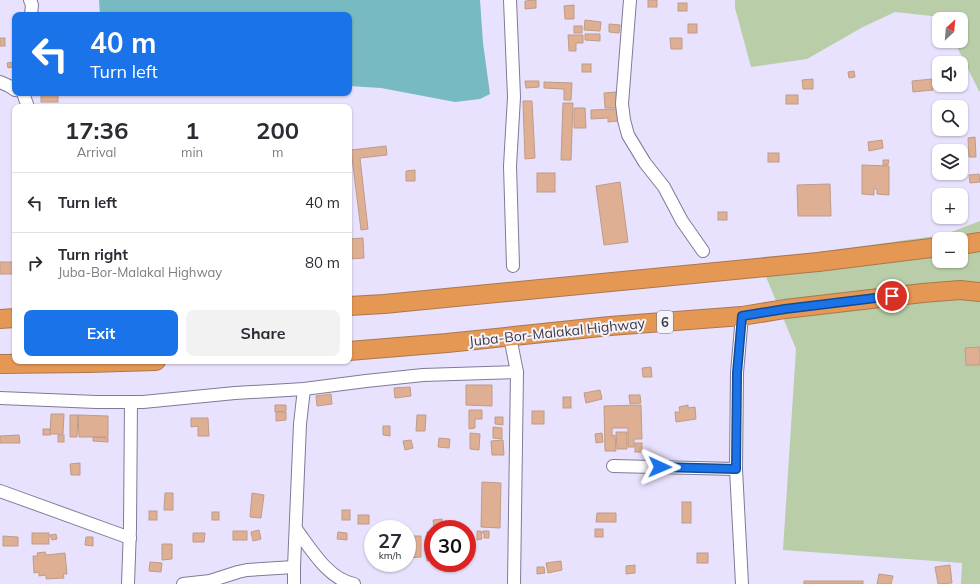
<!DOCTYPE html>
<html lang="en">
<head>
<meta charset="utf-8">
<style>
	:root { --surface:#fff; --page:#f2f2f3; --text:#2b2b33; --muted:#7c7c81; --line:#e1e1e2; --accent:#1a73e8 }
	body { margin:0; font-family:Mulish,sans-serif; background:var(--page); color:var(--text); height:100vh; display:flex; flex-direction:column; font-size:15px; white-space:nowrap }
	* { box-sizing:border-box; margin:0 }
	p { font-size:13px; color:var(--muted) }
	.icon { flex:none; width:22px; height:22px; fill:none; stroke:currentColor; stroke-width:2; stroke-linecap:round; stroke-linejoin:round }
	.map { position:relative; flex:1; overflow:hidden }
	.sheet { position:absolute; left:12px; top:104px; width:340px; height:260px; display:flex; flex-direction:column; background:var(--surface); border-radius:8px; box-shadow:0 1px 3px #0004 }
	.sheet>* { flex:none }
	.banner { position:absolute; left:12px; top:12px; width:340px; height:84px; border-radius:8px; box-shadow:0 1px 3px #0004; background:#1a73e8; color:#fff; overflow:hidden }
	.needle { width:26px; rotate:26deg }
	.fabs { position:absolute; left:932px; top:12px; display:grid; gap:8px }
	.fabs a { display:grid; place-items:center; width:36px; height:36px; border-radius:8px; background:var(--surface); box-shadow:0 1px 3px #0004; font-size:20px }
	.speed { position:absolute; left:364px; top:520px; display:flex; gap:8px; font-size:20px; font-weight:700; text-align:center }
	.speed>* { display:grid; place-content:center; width:52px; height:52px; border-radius:50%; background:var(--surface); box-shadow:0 1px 3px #0004; line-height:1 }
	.speed small { font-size:10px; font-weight:400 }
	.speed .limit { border:6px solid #d22; background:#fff; color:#111 }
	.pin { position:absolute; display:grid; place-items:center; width:34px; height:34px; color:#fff; margin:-17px; border:2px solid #fff; border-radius:50%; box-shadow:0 1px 4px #0007 }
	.me { position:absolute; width:44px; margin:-22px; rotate:91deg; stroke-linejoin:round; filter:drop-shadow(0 0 3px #0008) }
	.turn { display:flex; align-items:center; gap:14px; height:84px; padding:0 12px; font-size:18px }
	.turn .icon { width:52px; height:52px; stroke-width:2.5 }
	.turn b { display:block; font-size:28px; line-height:34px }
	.eta { display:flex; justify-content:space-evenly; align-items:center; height:68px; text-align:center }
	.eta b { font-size:24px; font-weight:700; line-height:28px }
	.cta { display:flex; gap:8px; margin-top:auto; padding:8px 12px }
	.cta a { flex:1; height:46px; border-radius:8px; background:var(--accent); color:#fff; font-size:16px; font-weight:700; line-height:46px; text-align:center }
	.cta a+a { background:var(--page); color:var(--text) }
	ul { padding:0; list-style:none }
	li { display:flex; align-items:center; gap:12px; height:60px; padding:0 12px; border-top:1px solid var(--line) }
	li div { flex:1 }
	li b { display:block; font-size:15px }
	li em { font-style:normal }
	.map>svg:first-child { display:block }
</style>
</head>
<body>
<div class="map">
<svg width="980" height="584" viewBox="0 0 980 584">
	<rect width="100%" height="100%" fill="#e9e2fe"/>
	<g fill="#b9cea8" fill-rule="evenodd">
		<path d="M735,0H980V91H979L954,41H961V19H942L941,17L895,12L863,27L807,59L751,67L735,8Z"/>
		<path d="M980,221V584H961L962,563L783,550L796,349L759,260L943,235ZM939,239H961V261H939Z"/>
	</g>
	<path fill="#77bac1" d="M99,0H480L483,43L490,94L480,99L455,102L381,88L349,86V15H100Z"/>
	<g fill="#dfaf93" stroke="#bd9c88">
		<path d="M536,0V8L525,9V1Z"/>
		<rect x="648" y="0" width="9" height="7"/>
		<rect x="678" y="3" width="9" height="8"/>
		<path d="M574,5V19H565L564,6Z"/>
		<path d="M585,20L601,22L600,31L584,30Z"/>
		<path d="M609,24L620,25L619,33L609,32Z"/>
		<rect x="688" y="24" width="9" height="9"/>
		<rect x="574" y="26" width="8" height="7"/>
		<path d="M585,34H600V41L585,40Z"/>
		<path d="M568,35H583V43H576V51H569Z"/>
		<rect x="0" y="38" width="5" height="8"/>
		<path d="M670,38H682V49H671Z"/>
		<path d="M13,62V67L8,68L7,63Z"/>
		<rect x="582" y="64" width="9" height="8"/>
		<path d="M854,71L855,77L849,78L848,72Z"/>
		<path d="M813,79V89H803L802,80Z"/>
		<path d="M932,79L933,90L913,92L912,81Z"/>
		<path d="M525,81H539V87L526,88Z"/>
		<path d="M544,82L572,83L571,100H564V89L544,88Z"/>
		<path d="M616,92L617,108H605L604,93Z"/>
		<rect x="41" y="93" width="17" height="9"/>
		<rect x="786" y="95" width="12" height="9"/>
		<path d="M523,101H532L535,158L525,159Z"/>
		<path d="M563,103H573L571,160H561Z"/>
		<path d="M574,108H585L586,128H574Z"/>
		<path d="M617,109L618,121L608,122V118L591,119V110Z"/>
		<path d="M975,137L976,157H969L968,138Z"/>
		<path d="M882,140L883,148L869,151L868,142Z"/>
		<path d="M386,146L387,155L360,158L368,229L361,230L351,150Z"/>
		<rect x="768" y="153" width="11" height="9"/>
		<path d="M883,160H889L888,165H883Z"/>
		<path d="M862,165L889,166V195L877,194V189H874V195L862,194Z"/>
		<path d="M415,170V181H406V171Z"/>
		<rect x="537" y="173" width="18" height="19"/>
		<path d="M979,174L980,182L970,183L969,175Z"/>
		<path d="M620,182L628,242L604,245L596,186Z"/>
		<path d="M830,184L831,216H798L797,185Z"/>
		<rect x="718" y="212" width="9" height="8"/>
		<path d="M363,238L364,258L349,259V239Z"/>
		<rect x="0" y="262" width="15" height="12"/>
		<path d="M980,347V365H966L965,348Z"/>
		<path d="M651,367L652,377H643L642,368Z"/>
		<path d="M466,385H492V406L466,405Z"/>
		<path d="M410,387L411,396L395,398L394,388Z"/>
		<path d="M600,390L602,399L586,403L584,393Z"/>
		<path d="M331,394L332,404L317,406L316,396Z"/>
		<path d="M629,395H640L641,403L630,404Z"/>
		<rect x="563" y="397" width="8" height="11"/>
		<path d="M275,405H286V411L275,412Z"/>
		<path d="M641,405L642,439H634V447H628V428H612V436L615,435L616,451H605L604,406Z"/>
		<path d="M688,405V408L695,407L696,419L676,422L675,412H680L679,407Z"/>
		<path d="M469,410H482V419H475V428L469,429Z"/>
		<rect x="532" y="411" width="12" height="13"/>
		<path d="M276,412H286V420L276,421Z"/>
		<path d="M51,414H64L63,434H50Z"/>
		<path d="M70,415H78L77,437H70Z"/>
		<path d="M78,415L108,416V437H79Z"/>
		<path d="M417,415H426L425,431H416Z"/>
		<path d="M495,417H503V425L495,424Z"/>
		<path d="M191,418H208L209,436H198V426L191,427Z"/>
		<path d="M383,426H390V436L383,435Z"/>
		<path d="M493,427L502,428V439L493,438Z"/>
		<rect x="43" y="429" width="7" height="6"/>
		<path d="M616,432H627V449H617Z"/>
		<path d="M470,433L480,434L479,450L470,449Z"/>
		<path d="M602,433L603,442L596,443L595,434Z"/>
		<path d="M19,435L20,443H0V436Z"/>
		<rect x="58" y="435" width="6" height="7"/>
		<path d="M93,437L108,438V442L93,441Z"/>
		<path d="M439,438L450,439L449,448L438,447Z"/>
		<path d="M411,440L413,448L405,450L403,441Z"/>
		<path d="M503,440L504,455H492L491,441Z"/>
		<rect x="635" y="443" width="7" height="9"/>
		<path d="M80,463V475H71L70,464Z"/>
		<path d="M482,482L501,483L500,528L481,527Z"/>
		<path d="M165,493H173V510H164Z"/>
		<path d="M252,493L264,495L261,518L250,517Z"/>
		<rect x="682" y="502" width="9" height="21"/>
		<rect x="342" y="510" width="8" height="10"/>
		<rect x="149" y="511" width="8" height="9"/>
		<rect x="212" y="512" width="7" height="8"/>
		<path d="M597,513H616V522H596Z"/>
		<rect x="358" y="515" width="11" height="9"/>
		<path d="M442,519L443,529H434L433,520Z"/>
		<rect x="595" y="529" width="8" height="8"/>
		<path d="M259,530L261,539L253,541L251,532Z"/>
		<rect x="233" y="531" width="14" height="9"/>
		<path d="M477,531H481L482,539L477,540Z"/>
		<path d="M483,531H489V538H484V533H482Z"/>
		<path d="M338,532L347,533V540L337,539Z"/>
		<path d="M427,532H433V542H428Z"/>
		<rect x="32" y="533" width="17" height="11"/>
		<path d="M193,533H205L204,542H193Z"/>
		<path d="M56,534L57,539L52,540L50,535Z"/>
		<path d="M3,536L18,537V546H3Z"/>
		<path d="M407,536H421V557L407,558Z"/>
		<path d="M86,537H93V546L85,545Z"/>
		<path d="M162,544H172V559L162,560Z"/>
		<path d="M45,552L46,555L65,553L67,574H63L64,578L46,579V575L39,576V572L34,573L33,556H38L37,553Z"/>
		<path d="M433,552V560L427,561L426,553Z"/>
		<rect x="697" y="553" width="11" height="10"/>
		<path d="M561,561L562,570L548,573L546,563Z"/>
		<path d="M150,562L162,563L161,572L149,571Z"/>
		<path d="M635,565V573L626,574V566Z"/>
		<path d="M950,565L952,583L938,584L935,567Z"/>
		<path d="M537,567H544L545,573L537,574Z"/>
		<path d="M879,574L893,576L891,584H877Z"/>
		<rect x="804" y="581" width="59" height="3"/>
	</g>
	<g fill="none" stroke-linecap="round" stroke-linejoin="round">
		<defs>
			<g id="minor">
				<path d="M30,0L32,5L31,15"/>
				<path d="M510,0L514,97L510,166L513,266"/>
				<path d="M630,0L622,104L624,120L628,135L645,163L664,187L682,221L703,251"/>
				<path d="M0,82L9,86L15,90"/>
				<path d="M23,93L28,107"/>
				<path d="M742,316L737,373L736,469L742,584"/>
				<path d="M510,337L517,372L514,584"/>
				<path d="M0,398L96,402H143L235,393L304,389L366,381L423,375L517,372"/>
				<path d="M613,466L736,469"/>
				<path d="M0,491L130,538"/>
				<path d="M296,529C311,549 328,579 354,584"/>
				<path d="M128,584L130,528L131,402"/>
				<path d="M183,584L210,581L238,572L247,570L294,567"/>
				<path d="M294,584V567L300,424L304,389"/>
			</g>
			<g id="highway">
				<path d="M961,245L980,242"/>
				<path d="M349,306L384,304L818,262L939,247"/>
				<path d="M0,319L15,318"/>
				<path d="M349,351L447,343L610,326L742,316L785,309L923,293L960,290L980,292"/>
				<path d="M0,364L88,363L156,361"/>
			</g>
		</defs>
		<use href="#minor" stroke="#817998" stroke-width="14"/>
		<use href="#highway" stroke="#aa774f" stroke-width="20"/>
		<use href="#minor" stroke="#fff" stroke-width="12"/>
		<use href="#highway" stroke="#e59854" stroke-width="18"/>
	</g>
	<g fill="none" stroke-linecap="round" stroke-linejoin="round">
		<defs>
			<path id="route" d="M660,467L736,469L737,373L742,316L785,309L892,296"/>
		</defs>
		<use href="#route" stroke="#114b97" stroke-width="10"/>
		<use href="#route" stroke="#1a73e8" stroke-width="7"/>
	</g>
	<g text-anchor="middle" stroke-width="4" stroke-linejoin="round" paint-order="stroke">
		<rect fill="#f5f3fa" stroke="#74717d" stroke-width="1" x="657" y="311" width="16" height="22" rx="3"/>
		<g font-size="13" font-weight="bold" fill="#3d3947">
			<text x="665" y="327">6</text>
		</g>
		<g font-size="14" fill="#3d3947" stroke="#f5f3fa">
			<text transform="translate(557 332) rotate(-6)" y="5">Juba-Bor-Malakal Highway</text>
		</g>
	</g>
</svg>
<div class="fabs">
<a><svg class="needle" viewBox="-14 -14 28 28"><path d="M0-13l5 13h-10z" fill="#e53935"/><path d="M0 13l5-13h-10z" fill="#7c7c81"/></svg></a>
<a><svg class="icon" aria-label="sound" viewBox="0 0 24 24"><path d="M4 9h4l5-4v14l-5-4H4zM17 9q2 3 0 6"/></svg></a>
<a><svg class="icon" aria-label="search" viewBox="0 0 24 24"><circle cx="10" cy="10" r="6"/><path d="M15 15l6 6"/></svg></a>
<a><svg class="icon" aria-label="layers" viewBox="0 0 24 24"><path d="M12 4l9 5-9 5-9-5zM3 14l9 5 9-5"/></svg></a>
<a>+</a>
<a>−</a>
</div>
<div class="speed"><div>27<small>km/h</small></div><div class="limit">30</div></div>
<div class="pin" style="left:892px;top:296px;background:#d93025"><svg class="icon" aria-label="arrive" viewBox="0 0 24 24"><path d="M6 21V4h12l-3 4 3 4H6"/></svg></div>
<svg class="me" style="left:660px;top:467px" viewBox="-20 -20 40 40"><path d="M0-17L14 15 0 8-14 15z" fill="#1a73e8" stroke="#fff" stroke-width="4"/></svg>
<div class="banner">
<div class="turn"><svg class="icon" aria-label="left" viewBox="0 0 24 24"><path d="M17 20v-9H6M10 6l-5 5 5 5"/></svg><div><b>40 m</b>Turn left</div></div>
</div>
<section class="sheet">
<div class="eta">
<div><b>17:36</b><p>Arrival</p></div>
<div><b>1</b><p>min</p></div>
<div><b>200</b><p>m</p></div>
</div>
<ul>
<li><svg class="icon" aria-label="left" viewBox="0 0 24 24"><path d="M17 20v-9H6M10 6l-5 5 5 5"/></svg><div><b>Turn left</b></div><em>40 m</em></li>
<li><svg class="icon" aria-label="right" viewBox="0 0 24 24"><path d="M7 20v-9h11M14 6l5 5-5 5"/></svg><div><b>Turn right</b><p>Juba-Bor-Malakal Highway</p></div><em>80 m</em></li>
</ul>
<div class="cta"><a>Exit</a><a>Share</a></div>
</section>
</div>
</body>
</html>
